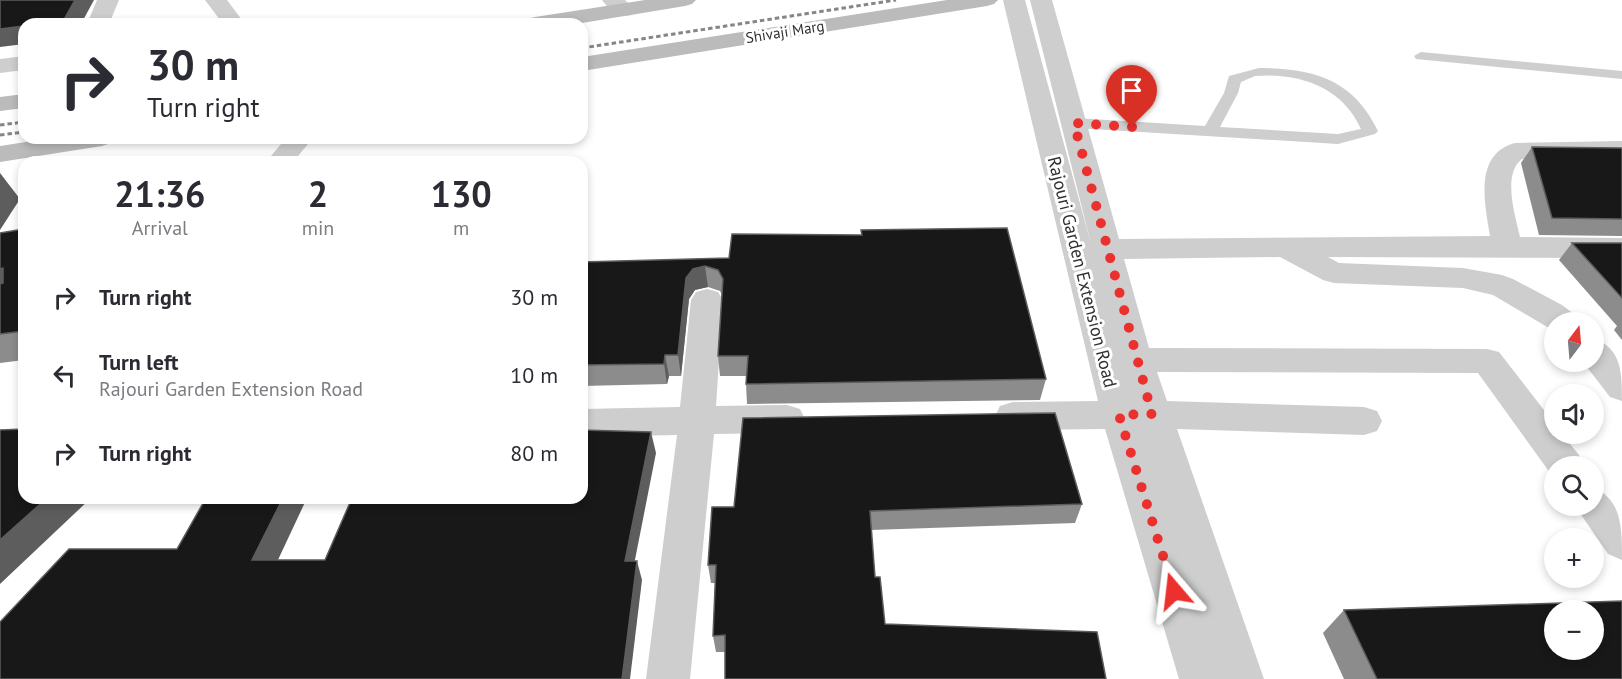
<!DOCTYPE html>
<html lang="en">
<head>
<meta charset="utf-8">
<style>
	:root { --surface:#fff; --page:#f7f7f7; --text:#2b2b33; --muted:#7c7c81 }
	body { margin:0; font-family:"PT Sans",sans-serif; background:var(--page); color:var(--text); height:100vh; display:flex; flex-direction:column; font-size:22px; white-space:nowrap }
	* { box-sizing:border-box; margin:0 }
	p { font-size:20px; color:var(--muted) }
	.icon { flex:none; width:33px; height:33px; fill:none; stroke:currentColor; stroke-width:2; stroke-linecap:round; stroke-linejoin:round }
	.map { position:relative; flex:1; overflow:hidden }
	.side { position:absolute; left:18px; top:156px; width:570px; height:348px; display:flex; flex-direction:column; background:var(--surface); border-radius:18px; box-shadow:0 3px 9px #0003 }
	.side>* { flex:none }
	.top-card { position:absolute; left:18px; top:18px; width:570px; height:126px; border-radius:18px; box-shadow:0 3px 9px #0003; background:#fff; color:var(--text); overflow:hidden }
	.needle { width:39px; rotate:16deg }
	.tools { position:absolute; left:1544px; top:312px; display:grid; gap:12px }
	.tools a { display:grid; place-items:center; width:60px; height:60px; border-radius:50%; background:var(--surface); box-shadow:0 3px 9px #0003; font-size:30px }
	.pin { position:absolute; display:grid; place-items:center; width:51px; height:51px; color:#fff; margin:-62px -26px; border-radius:50% 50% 50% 0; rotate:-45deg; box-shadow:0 0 6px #0007 }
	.pin .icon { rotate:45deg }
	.me { position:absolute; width:66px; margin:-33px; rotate:343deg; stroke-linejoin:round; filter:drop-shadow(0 0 4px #0008) }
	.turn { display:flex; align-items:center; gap:21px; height:126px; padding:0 30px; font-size:27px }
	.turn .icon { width:78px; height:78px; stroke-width:2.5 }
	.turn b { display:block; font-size:42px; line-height:51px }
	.eta { display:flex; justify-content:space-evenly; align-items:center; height:102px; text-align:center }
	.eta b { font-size:36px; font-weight:600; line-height:42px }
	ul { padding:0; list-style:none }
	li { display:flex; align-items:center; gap:18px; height:78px; padding:0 30px }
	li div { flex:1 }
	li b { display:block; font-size:22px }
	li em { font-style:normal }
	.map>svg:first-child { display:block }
</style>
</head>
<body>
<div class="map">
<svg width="1622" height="679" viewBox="0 0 1622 679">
	<rect width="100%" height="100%" fill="#fff"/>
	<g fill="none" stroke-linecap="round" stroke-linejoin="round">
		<g fill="#cecece" fill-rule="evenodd">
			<path d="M1421,52L1622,71V79L1416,59L1414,56Z"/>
			<path d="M1259,68C1313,68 1353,79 1378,131L1375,134L1338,144L1075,128L1067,123L1075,118L1205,126L1224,93L1229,76ZM1255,76C1298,72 1343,87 1361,129L1338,134L1220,127L1238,93L1241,82Z"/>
		</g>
		<g fill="#cecece" fill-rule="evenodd">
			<path d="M97,0H119L109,24H87Z"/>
			<path d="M205,0H227L245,24H223Z"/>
			<path d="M602,0H625L635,10L632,15C618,18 610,11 602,0Z"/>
			<path d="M1003,0H1025L1091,244L1030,0H1052L1119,239L1490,236C1485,205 1473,154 1515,143L1622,141V157L1522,159C1502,174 1515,215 1520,237L1622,238V258L1328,257L1339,263L1463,268L1502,275L1513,279L1562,305L1574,314L1579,322H1554V331L1493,295L1463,288L1334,283L1323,280L1280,257L1124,259L1149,348L1487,349L1499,352L1554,423V434H1562L1579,455L1584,466H1554L1553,477L1478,373L1157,372L1167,401L1364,407L1377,411L1382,421L1377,431L1364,435L1177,429L1264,679H1179L1105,429L1013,430L1000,426L995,416L1000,406L1013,402L1098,401Z"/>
			<path d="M24,56V70L0,73V59Z"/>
			<path d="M286,138H313L293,162H266Z"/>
			<path d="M707,289L718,292L723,300L716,406L787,405L800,409L805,419L800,429L787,433L714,434L690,679H646L677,435L582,437V409L680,407L691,300L696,292Z"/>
			<path d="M1593,338C1622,348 1622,373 1622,401L1610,397L1583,362H1593Z"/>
			<path d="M1593,487C1622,500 1622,527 1622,560L1608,554L1575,506H1593Z"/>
		</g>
		<g fill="#bbb" fill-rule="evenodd">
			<path d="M645,0H696L692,4L685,6L576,24H524L527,19L535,17Z"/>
			<path d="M947,0H998L994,4L987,6L582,71V57Z"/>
			<path d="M24,94V108L0,111V97Z"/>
			<path d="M52,138H115L111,143L102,146L0,162V146Z"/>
		</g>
		<g stroke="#868686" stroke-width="3" stroke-dasharray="4.5 3" stroke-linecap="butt">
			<path d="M582,48L896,0"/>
			<path d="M0,125L24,122"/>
			<path d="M0,135L24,132"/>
		</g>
	</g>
	<g fill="#8c8c8c">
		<path d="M1532,147L1622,148V236L1539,235L1521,163Z"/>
		<path d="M24,229V360L0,363V233Z"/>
		<path d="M861,230L1046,379L1040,400L747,404L746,384V376H720L718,356L722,295L720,291L708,287L695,290L689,299L681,376H669L667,384L582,386V262L729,258L861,235Z"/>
		<path d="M1572,243H1622V340L1614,330L1617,326L1559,260Z"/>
		<path d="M1082,504L1075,523L871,530L725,652H716L713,636L715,583H711L708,565L712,507Z"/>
		<path d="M1344,610L1622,679H1344L1323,633Z"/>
	</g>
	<g fill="#5d5d5d">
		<path d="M75,0H94L81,24H48Z"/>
		<path d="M24,26V44L0,47V29Z"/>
		<path d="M0,173L20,199L0,230Z"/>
		<path d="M705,266L708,287L695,290L689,299L681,376L678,355L686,278L693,269Z"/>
		<path d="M3,268L24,293L0,300V269Z"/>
		<path d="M665,355L669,376L667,384L664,364Z"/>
		<path d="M651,432L656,453L631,580L625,561Z"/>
		<path d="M47,498H91L0,584V540Z"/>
		<path d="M283,498H307L269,579L252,560Z"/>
		<path d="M637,561L642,580L630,679H622Z"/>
	</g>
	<g fill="#181818" stroke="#5d5d5d" stroke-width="1.5" fill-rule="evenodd">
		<path d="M0,0H75L62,23L48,24H24V26L0,29Z"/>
		<path d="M1532,147L1622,148V219L1552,218Z"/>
		<path d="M1007,228L1046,379L746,384L748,356H718L723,279L718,270L705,266L693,269L686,278L678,355H665L664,364L582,365V262L729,258L732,234L862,235L861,230Z"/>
		<path d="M24,229V331L0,334V284L3,283V268L0,269V233Z"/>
		<path d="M1572,243H1622V298Z"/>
		<path d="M1055,413L1082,504L870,511L875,577H880L885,624L1097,632L1106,679H725V635L713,636L716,565H708L712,507H734L743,418Z"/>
		<path d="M24,429V498H47L0,540V430Z"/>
		<path d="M582,430L651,432L625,561H637L622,679H0V622L69,549H177L206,498H283L252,560H325L352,498H582Z"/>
		<path d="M1622,601V679H1377L1344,610ZM1554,610H1593V650H1554Z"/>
	</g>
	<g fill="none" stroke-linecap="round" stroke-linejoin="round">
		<path stroke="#ec302e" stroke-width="10" stroke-dasharray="0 18" d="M1132,127L1074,123L1152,414L1119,415L1174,591"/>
	</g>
	<g text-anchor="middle" stroke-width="6" stroke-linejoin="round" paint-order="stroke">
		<g font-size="15" fill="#313131" stroke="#fff">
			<text transform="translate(785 32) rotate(-9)" y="5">Shivaji Marg</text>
		</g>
		<g font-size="18" fill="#313131" stroke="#fff">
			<text transform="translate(1082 272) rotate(76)" y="6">Rajouri Garden Extension Road</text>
		</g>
	</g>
</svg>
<div class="tools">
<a><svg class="needle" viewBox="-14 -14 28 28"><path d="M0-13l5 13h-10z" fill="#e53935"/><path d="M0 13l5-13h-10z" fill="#7c7c81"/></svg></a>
<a><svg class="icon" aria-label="sound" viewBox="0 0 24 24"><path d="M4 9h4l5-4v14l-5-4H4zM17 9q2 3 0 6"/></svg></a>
<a><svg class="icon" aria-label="search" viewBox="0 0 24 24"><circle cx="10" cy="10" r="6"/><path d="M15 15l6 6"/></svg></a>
<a>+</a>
<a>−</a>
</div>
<div class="pin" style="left:1132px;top:127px;background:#d93025"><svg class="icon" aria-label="arrive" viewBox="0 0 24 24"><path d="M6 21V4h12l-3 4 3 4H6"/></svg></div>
<svg class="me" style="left:1174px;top:591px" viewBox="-20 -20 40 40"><path d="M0-17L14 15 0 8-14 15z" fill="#ec302e" stroke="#fff" stroke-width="4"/></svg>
<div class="top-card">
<div class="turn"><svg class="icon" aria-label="right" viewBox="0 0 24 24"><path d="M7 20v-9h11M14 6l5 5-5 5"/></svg><div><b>30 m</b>Turn right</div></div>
</div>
<section class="side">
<div class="eta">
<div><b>21:36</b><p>Arrival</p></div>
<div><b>2</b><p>min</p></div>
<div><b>130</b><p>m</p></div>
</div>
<ul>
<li><svg class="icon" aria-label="right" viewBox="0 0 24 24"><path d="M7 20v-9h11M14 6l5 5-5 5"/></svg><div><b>Turn right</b></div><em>30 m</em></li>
<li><svg class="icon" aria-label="left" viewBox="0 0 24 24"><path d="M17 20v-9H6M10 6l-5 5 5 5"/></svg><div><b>Turn left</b><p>Rajouri Garden Extension Road</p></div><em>10 m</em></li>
<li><svg class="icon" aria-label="right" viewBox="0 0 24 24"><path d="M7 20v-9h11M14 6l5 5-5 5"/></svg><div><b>Turn right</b></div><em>80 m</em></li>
</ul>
</section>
</div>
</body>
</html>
